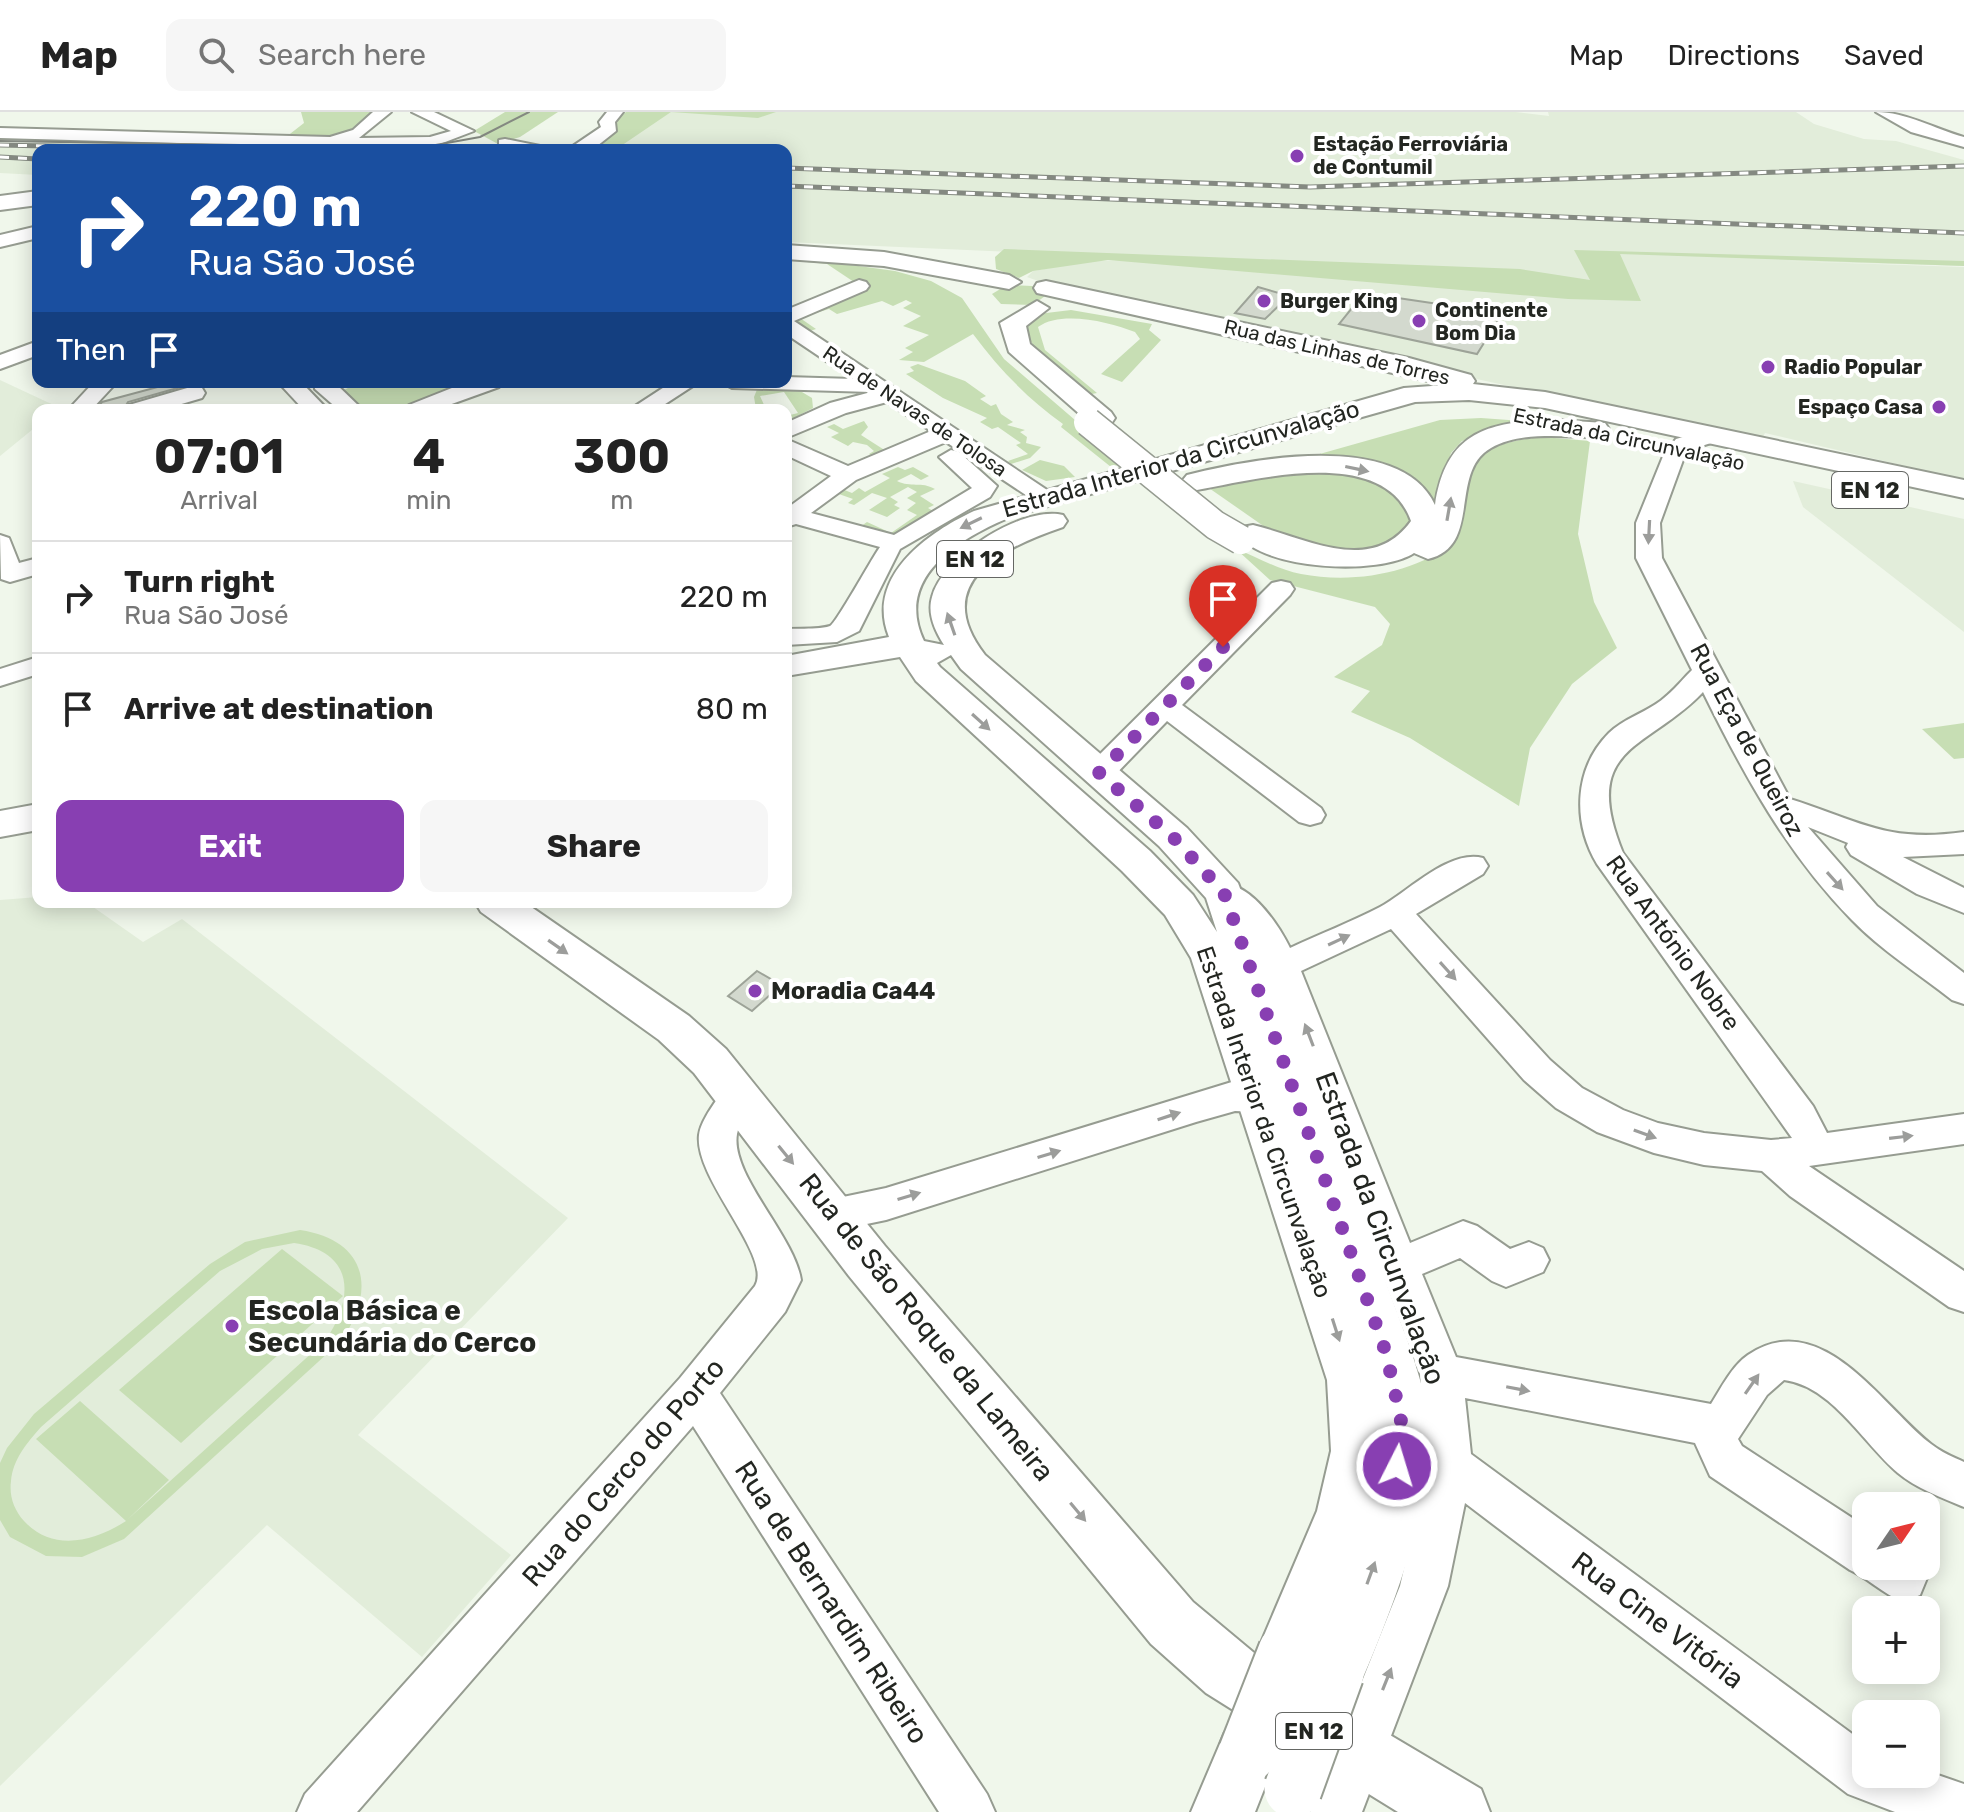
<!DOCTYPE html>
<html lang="en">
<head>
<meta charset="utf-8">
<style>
	:root { --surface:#fff; --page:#f6f6f6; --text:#222; --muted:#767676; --line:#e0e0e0; --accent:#883fb2 }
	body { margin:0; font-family:Rubik,sans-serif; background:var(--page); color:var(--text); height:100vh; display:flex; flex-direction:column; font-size:30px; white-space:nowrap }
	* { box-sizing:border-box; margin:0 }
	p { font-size:26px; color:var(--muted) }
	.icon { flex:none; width:44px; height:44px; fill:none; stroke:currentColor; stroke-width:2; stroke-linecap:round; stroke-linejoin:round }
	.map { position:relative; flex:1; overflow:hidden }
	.details { position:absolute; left:32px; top:292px; width:760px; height:504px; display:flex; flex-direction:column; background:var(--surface); border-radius:16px; box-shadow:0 4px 20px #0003 }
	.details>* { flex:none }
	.hud { position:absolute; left:32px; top:32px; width:760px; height:244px; border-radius:16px; box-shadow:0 4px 20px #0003; background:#1a4fa0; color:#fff; overflow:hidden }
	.needle { width:52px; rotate:55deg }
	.controls { position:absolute; left:1852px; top:1380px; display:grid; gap:16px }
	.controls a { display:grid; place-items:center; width:88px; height:88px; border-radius:16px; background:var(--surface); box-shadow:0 4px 20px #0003; font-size:40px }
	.pin { position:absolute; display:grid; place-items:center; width:68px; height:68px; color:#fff; margin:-82px -34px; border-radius:50% 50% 50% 0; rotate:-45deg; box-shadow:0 0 8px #0007 }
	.pin .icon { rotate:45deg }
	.me { position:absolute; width:88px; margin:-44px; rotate:5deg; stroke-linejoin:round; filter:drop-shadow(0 0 6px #0008) }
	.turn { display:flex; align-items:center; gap:28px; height:168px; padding:0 24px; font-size:36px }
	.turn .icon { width:104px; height:104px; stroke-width:2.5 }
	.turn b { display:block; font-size:56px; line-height:68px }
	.then { display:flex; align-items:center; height:76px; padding:0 24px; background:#0003; gap:16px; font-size:30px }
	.eta { display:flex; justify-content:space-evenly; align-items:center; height:136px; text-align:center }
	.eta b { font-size:48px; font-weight:700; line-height:56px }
	.action { display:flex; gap:16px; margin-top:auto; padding:16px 24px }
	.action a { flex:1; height:92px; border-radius:16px; background:var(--accent); color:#fff; font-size:32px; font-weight:700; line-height:92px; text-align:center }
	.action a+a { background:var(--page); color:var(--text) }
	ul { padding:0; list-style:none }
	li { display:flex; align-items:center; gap:24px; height:112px; padding:0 24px; border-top:2px solid var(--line) }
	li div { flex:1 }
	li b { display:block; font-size:30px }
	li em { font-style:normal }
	header { display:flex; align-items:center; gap:48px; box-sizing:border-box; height:112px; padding:0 40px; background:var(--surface); border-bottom:2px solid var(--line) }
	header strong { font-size:38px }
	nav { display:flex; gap:44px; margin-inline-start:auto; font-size:28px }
	.search { width:560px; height:72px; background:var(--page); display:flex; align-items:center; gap:20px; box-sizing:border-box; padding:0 28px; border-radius:16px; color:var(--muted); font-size:30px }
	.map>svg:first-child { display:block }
</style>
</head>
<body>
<header>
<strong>Map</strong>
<div class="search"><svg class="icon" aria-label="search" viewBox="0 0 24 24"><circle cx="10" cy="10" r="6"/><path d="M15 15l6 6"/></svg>Search here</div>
<nav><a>Map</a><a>Directions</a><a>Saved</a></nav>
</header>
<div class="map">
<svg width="1964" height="1700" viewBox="0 0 1964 1700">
	<rect width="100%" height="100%" fill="#f0f7eb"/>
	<g fill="#e2edda">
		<path d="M626,0H1516L1549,4L1548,0H1796L1814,12L1864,27L1896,29L1964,48V154L1756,148L1964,155V368L1765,321L1761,329L1055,175L1027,165L1033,159L1090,149L1175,147L786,130V38H589L616,16L618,7Z"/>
		<path d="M0,31H61L361,38H38V63L0,61Z"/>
		<path d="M0,268L60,296L38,298V313L0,344Z"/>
		<path d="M1793,369L1964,407V520L1803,395Z"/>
		<path d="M38,785V790H86L143,830L182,807L568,1106L358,1323L511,1443L422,1545L267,1413L0,1674V788Z"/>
	</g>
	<g fill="#c7deb4" fill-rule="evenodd">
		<path d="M301,0H377C348,29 325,25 286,25L304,11Z"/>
		<path d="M505,0H558L520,25L498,32L474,19Z"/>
		<path d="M626,0H776L758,6L671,0L615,38H589L616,16L618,7Z"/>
		<path d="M1004,137L1520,157L1590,168L1574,138L1964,149V154L1620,142L1641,189L1568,187L1108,148L1033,159L1019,166L996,157L995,145Z"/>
		<path d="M786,144L895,159L931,169L962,186L1004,247L1125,351L1111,355L1061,315L1063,312C1028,287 999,257 973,222L924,250L899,248L913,240L905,236L929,223L903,214L921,204L903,196L912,191L906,188L893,194L882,189L837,202L829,197L800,206L816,217L810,219L792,206L857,172L827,152L786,148Z"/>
		<path d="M1007,173L1032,174L1045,184L1033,193L1001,192L992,182Z"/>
		<path d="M1071,198L1152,212L1149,218L1161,228L1122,270L1101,262L1140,227L1135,220C1110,210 1061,198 1038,215L1045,238L1097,281L1087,283C1062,262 1033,246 1024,212L1038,202Z"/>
		<path d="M918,252L965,269L986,284L980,287L991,294L996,292L1001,302L1013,310L1007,313L1025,318L1020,320L1027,325L1026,331L1041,335L1030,346L1011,352L1008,349L1028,342L1016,333L1021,331L998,315L992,317L980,310L987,306L943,286L906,262L914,259L910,255Z"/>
		<path d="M387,270H449L455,274L401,298H361L342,279L352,274Z"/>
		<path d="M758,275L797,277L812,286L813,296L786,310V304L798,301L784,280L760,284L765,295L756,297L754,285Z"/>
		<path d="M1481,306L1552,311L1462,329L1451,341L1435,394L1380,437L1332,438L1275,422L1206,374L1440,308Z"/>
		<path d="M864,309L868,315L861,323L886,339L873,345L869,342L874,339L867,333L853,330L848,334L831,325L839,321L827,315L834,312L843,317Z"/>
		<path d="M1542,325L1590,329L1578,422L1594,490L1617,536L1572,572L1530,636L1519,694L1410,626L1351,600L1370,579L1334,565L1382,533L1390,512L1375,495L1270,468L1236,437C1257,445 1279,458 1301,462C1353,472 1415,462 1456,428C1475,361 1458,333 1542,325Z"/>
		<path d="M1040,348L1064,354L1075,365L1046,369L1022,358Z"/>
		<path d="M898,355L905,358L913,355L929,364L921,368L911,362L897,369C911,376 921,369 935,377L920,384L934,393L928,396L935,400L900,425L857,417L867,410L891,421L917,403L907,398L916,391L907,386L917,380L908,375L890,385L898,390L894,393L900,396L887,405L869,398L887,386L872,381L854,393L848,391L853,387L836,381L837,375L852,381L859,376L865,380L890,366L882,362Z"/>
		<path d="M1964,611V646L1954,647L1922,617Z"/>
		<path d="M300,1118C367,1128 377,1178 341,1229L124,1427L82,1445L46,1444L10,1425L0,1408V1351L7,1336L34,1302L210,1152L245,1130ZM294,1131C356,1140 354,1187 325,1229L127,1408L169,1368L80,1289L36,1327L126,1409C94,1430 52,1440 24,1409C14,1398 9,1384 11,1369C13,1347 27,1331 41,1315L220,1159L262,1137Z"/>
		<path d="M282,1137L343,1184L181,1331L119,1278Z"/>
	</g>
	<g fill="#d3d9ce" stroke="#9da398" stroke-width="2">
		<path d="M1258,175L1289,184L1265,207L1235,201Z"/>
		<path d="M1364,181L1479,198L1476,202L1499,207L1477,242L1339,212Z"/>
		<path d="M176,270L181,275L128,290L123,298H95L102,290Z"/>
		<path d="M757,859L781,873L752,899L728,884Z"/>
	</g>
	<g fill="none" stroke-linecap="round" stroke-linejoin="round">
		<defs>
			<g id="minor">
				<path d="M373,0H391L359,26L430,25L451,19L412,0H434L474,19L432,35L392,37L0,26V16L330,25L353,18Z"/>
				<path d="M607,0H623L615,10L616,19L592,38H567L601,15L599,10Z"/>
				<path d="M1876,0C1906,0 1935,17 1964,25V35L1911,20Z"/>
				<path d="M505,27L540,34L542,38L499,36V28Z"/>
				<path d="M38,114V126L0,135V123Z"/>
				<path d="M859,168L866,170L869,174L866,178L794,209L1056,384L1044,391L1035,389L946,330L856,368L811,401L894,423L972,376L939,345L951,338L959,340L997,374L990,385L900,437L859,519L837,530L786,533V517C799,516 818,518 830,514C836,512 872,446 880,435L796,412L786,415V397L831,364L786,343V327L848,354L931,319L887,290L846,301L786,326V311L830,291L871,280L732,276L721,270H786V265L853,267L786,222V198Z"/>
				<path d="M38,229V243L0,257V243Z"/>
				<path d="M94,270H117L91,298H68Z"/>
				<path d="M278,270H301L328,298H304Z"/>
				<path d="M314,270H334L363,298H339L315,277Z"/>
				<path d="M467,270H502L499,275L435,298H406L409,293Z"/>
				<path d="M672,270H699L656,298H629Z"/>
				<path d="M194,274L202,276L205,281L202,286L161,298H126L129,293Z"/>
				<path d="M1703,319L1714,326L1711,331L1692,337L1683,348L1660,411L1662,446L1790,687C1860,709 1886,731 1964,720V742L1903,745L1964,776V801L1917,782L1851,743L1846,735L1848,731L1808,715L1877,794L1964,861V892L1952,888C1919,862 1881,838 1852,808C1787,742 1744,663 1703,580C1647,639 1579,633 1623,741L1813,994L1827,1021L1964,1002V1032L1809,1054L1964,1159V1200L1949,1195L1790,1084L1762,1059L1704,1053L1654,1041L1597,1020L1556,996L1524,968L1391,817L1301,859L1410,1131L1463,1109L1477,1114L1510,1137L1529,1130L1543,1136L1549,1148L1543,1160L1506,1175L1492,1169L1460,1146L1422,1162L1456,1245L1711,1292C1721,1276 1732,1254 1748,1243C1821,1193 1882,1294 1931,1332C1941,1340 1953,1345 1964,1350V1395C1942,1386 1916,1376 1898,1361C1863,1331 1832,1274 1784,1268L1767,1283L1738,1327L1742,1334L1866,1415V1454H1922L1927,1466L1920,1483L1903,1490C1882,1481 1869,1467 1850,1458L1710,1364L1695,1331L1465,1286L1471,1342L1866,1632V1662H1926V1659L1964,1672V1700H1895L1848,1682L1465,1391L1448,1474L1362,1700H1310L1400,1474L1428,1353L1420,1262L1265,854L1251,824L1208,781L1212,773C1246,763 1277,810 1290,836C1320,822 1351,810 1380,795C1408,780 1449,737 1483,746L1488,754L1483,762L1416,802L1550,948L1582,976L1623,998L1658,1011L1704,1021L1771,1028L1792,1026L1597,752C1572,710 1574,656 1609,621C1622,608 1641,602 1656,592C1670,583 1680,570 1692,558L1636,446V411L1664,342L1676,327Z"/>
				<path d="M0,423L9,426L19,451L38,446V462L10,470L1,467Z"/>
				<path d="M1281,469L1290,471L1294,477L1290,483L1182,593L1321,696L1325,703L1321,710L1310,713L1299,710L1167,609L1110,668L1099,671L1088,668L1084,661L1088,654L1272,471Z"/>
				<path d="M38,545V562L0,574V557Z"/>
				<path d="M739,969L752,974L757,984C752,995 739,1010 737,1022C730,1063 794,1123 801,1168L785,1200L720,1281L987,1682L995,1700H939L693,1314L357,1700H297L305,1682L680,1266L755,1174C773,1144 694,1067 699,1023C701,1007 718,987 726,974Z"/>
				<path d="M1235,969L1271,975L1276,985L1271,995L1258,1000L1235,999L1196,1010L886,1108L833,1119L819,1114L813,1102L819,1090L886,1076Z"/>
			</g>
			<g id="major">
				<path d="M38,79V93L0,98V84Z"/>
				<path d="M786,133L884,140L1009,163L1021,170L1009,177L884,154L786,147Z"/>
				<path d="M1046,169L1409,246L1471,263L1475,269L1473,272L1545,280L1964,368V386L1545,296L1469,288L1415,290L1013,404C962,425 893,464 924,529L944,533C935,519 927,502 932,485C942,445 1023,393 1063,403L1067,409L1063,415C1001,436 929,471 985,543L1187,716L1238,771L1412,1241C1418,1262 1426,1284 1428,1306C1435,1394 1390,1503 1356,1582L1336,1591L1481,1677L1490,1700H1398L1270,1621L1278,1642L1255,1700H1191L1225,1620L1247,1611L1265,1618L1206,1581L1151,1532L849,1164L694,961L659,928L481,800L475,790H524L689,904L726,937L885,1134L1193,1490L1259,1545L1257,1540L1317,1399L1331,1339L1327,1268L1191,846L1165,803L1122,759L916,569L900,545L786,564V544L889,525C865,465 927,421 974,399L1404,276L1446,273L1037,181L1034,176L1037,171ZM951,543L961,557L1159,734L1206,786L1217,820L1193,783L1150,739L940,555L937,551ZM1305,1562L1311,1576L1295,1567Z"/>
				<path d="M1037,189L1049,196L1026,214L1030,232L1111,300L1115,306L1111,312H1091L1009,240L1000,211Z"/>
				<path d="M1558,308L1605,311L1609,317L1605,323L1595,325C1562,325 1521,319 1491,336C1448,360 1483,434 1428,447L1414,441C1379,464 1262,458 1238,422L1242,415L1253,413C1304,425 1371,465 1411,409C1384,333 1258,367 1197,378L1187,375L1182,369L1187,363C1250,347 1400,318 1435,393C1446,318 1490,309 1558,308Z"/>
				<path d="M38,692V718L0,725V699Z"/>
			</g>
		</defs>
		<use href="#minor" stroke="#969c91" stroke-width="4"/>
		<use href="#major" stroke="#969c91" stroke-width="4"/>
		<use href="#minor" fill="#fff" fill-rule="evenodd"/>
		<use href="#major" fill="#fff" fill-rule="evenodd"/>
		<path stroke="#848981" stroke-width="2" d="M0,29L419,36L480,25L529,0"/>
		<defs>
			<g id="rail">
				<path d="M0,33L233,38"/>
				<path d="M0,45L38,47"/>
				<path d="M786,56L1310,75L1964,54"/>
				<path d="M786,74L1964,121"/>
			</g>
		</defs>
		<use href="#rail" stroke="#848981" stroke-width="5"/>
		<use href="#rail" stroke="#fff" stroke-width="3" stroke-dasharray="9" stroke-linecap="butt"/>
		<defs>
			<path id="major-bridge-far1" d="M1088,310L1215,413L1241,428"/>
			<g id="major-bridge">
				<path d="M1247,1642L1287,1540"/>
				<path d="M1293,1677L1335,1561"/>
			</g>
		</defs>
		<use href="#major-bridge-far1" stroke="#969c91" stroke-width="31" stroke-linecap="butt"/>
		<use href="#major-bridge" stroke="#969c91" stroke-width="61" stroke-linecap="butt"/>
		<use href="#major-bridge-far1" stroke="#fff" stroke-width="28"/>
		<use href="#major-bridge" stroke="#fff" stroke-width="57"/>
	</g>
	<defs><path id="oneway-solid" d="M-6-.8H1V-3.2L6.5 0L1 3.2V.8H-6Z" transform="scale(2)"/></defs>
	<g fill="#9c9d9b">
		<use href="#oneway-solid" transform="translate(1357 357) rotate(12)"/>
		<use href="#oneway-solid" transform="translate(1449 397) rotate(-80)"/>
		<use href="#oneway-solid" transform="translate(971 411) rotate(154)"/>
		<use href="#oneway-solid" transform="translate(1649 420) rotate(93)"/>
		<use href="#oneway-solid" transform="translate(951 512) rotate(-109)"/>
		<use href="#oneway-solid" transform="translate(981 610) rotate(42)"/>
		<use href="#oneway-solid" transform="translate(1835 769) rotate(48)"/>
		<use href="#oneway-solid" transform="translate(1339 828) rotate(-25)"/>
		<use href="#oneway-solid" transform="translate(558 835) rotate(35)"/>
		<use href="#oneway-solid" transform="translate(1448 859) rotate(48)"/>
		<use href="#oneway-solid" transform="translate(1309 923) rotate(-111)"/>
		<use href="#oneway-solid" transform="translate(1169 1004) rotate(-18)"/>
		<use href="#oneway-solid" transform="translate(1645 1022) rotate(20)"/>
		<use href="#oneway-solid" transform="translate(1901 1025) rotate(-7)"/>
		<use href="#oneway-solid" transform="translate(1049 1042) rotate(-17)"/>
		<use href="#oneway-solid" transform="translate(786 1043) rotate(51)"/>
		<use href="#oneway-solid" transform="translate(909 1084) rotate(-17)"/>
		<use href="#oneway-solid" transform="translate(1336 1218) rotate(72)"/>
		<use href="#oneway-solid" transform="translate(1752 1272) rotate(-55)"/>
		<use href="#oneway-solid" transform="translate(1518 1277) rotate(11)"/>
		<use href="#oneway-solid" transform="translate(1078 1400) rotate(50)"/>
		<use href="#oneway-solid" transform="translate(1371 1461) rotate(-70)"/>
		<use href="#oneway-solid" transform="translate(1387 1567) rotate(-68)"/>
	</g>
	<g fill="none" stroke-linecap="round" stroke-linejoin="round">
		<path stroke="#883fb2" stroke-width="14" stroke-dasharray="0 25.2" d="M1223,535L1099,661L1173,725L1224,781L1386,1241L1401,1307L1397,1354"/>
	</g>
	<g fill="#883fb2" stroke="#fff" stroke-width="3">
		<circle cx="1297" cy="44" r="8"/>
		<circle cx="1264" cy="189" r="8"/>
		<circle cx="1419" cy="209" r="8"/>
		<circle cx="1768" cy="255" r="8"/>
		<circle cx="1939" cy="295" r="8"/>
		<circle cx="755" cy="879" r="8"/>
		<circle cx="232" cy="1214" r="8"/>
	</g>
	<g text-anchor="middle" stroke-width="8" stroke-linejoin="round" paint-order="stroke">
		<g font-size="20" font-weight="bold" fill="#232621" stroke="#fff" text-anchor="start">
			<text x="1313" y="39">Estação Ferroviária<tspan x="1313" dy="23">de Contumil</tspan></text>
			<text x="1280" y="196">Burger King</text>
			<text x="1435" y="205">Continente<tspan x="1435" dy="23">Bom Dia</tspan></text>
			<text x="1784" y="262">Radio Popular</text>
			<text x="1923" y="302" text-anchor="end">Espaço Casa</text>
		</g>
		<g font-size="20" fill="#232621" stroke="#fff">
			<text transform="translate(1337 240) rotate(13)" y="7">Rua das Linhas de Torres</text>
			<text transform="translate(915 299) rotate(34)" y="7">Rua de Navas de Tolosa</text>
			<text transform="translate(1629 327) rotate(12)" y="7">Estrada da Circunvalação</text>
		</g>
		<g fill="#fff" stroke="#656764" stroke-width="2">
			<rect x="1832" y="360" width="76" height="36" rx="6"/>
			<rect x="937" y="429" width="76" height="36" rx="6"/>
			<rect x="1276" y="1601" width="76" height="36" rx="6"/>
		</g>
		<g font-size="22" font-weight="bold" fill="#232621">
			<text x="1870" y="386">EN 12</text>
			<text x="975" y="455">EN 12</text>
			<text x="1314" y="1627">EN 12</text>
		</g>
		<g font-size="24" fill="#232621" stroke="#fff">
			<text transform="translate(1181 347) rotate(-16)" y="8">Estrada Interior da Circunvalação</text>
			<text transform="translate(1747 628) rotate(62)" y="8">Rua Eça de Queiroz</text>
			<text transform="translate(1673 831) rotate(54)" y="8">Rua António Nobre</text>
			<text transform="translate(1264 1010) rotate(71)" y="8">Estrada Interior da Circunvalação</text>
		</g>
		<g font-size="24" font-weight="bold" fill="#232621" stroke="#fff" text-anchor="start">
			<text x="771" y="887">Moradia Ca44</text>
		</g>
		<g font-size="28" fill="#232621" stroke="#fff">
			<text transform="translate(1381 1116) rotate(70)" y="10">Estrada da Circunvalação</text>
			<text transform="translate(927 1215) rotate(51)" y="10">Rua de São Roque da Lameira</text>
			<text transform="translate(623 1360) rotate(-49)" y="10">Rua do Cerco do Porto</text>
			<text transform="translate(832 1490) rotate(57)" y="10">Rua de Bernardim Ribeiro</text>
			<text transform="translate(1658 1508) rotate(37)" y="10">Rua Cine Vitória</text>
		</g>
		<g font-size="28" font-weight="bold" fill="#232621" stroke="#fff" text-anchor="start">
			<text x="248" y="1208">Escola Básica e<tspan x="248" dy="32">Secundária do Cerco</tspan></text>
		</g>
	</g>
</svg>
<div class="controls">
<a><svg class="needle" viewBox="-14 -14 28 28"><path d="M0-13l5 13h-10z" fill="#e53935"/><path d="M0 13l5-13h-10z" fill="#767676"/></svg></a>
<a>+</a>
<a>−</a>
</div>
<div class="pin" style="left:1223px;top:535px;background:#d93025"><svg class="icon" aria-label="arrive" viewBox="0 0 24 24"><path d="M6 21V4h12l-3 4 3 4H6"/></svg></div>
<svg class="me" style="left:1397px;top:1354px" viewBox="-20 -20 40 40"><circle r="17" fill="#883fb2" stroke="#fff" stroke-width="3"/><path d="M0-11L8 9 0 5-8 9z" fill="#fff"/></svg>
<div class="hud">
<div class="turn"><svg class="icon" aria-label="right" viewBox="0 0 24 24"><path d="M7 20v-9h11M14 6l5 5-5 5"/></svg><div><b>220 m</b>Rua São José</div></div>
<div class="then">Then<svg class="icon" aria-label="arrive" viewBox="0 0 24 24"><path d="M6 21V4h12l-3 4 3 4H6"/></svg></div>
</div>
<section class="details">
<div class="eta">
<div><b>07:01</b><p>Arrival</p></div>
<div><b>4</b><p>min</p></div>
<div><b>300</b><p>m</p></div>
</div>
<ul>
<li><svg class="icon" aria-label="right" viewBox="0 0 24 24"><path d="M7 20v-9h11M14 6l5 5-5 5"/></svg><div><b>Turn right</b><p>Rua São José</p></div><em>220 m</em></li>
<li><svg class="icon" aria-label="arrive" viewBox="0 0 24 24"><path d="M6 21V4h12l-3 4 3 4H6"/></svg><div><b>Arrive at destination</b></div><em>80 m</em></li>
</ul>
<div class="action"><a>Exit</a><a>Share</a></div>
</section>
</div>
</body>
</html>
